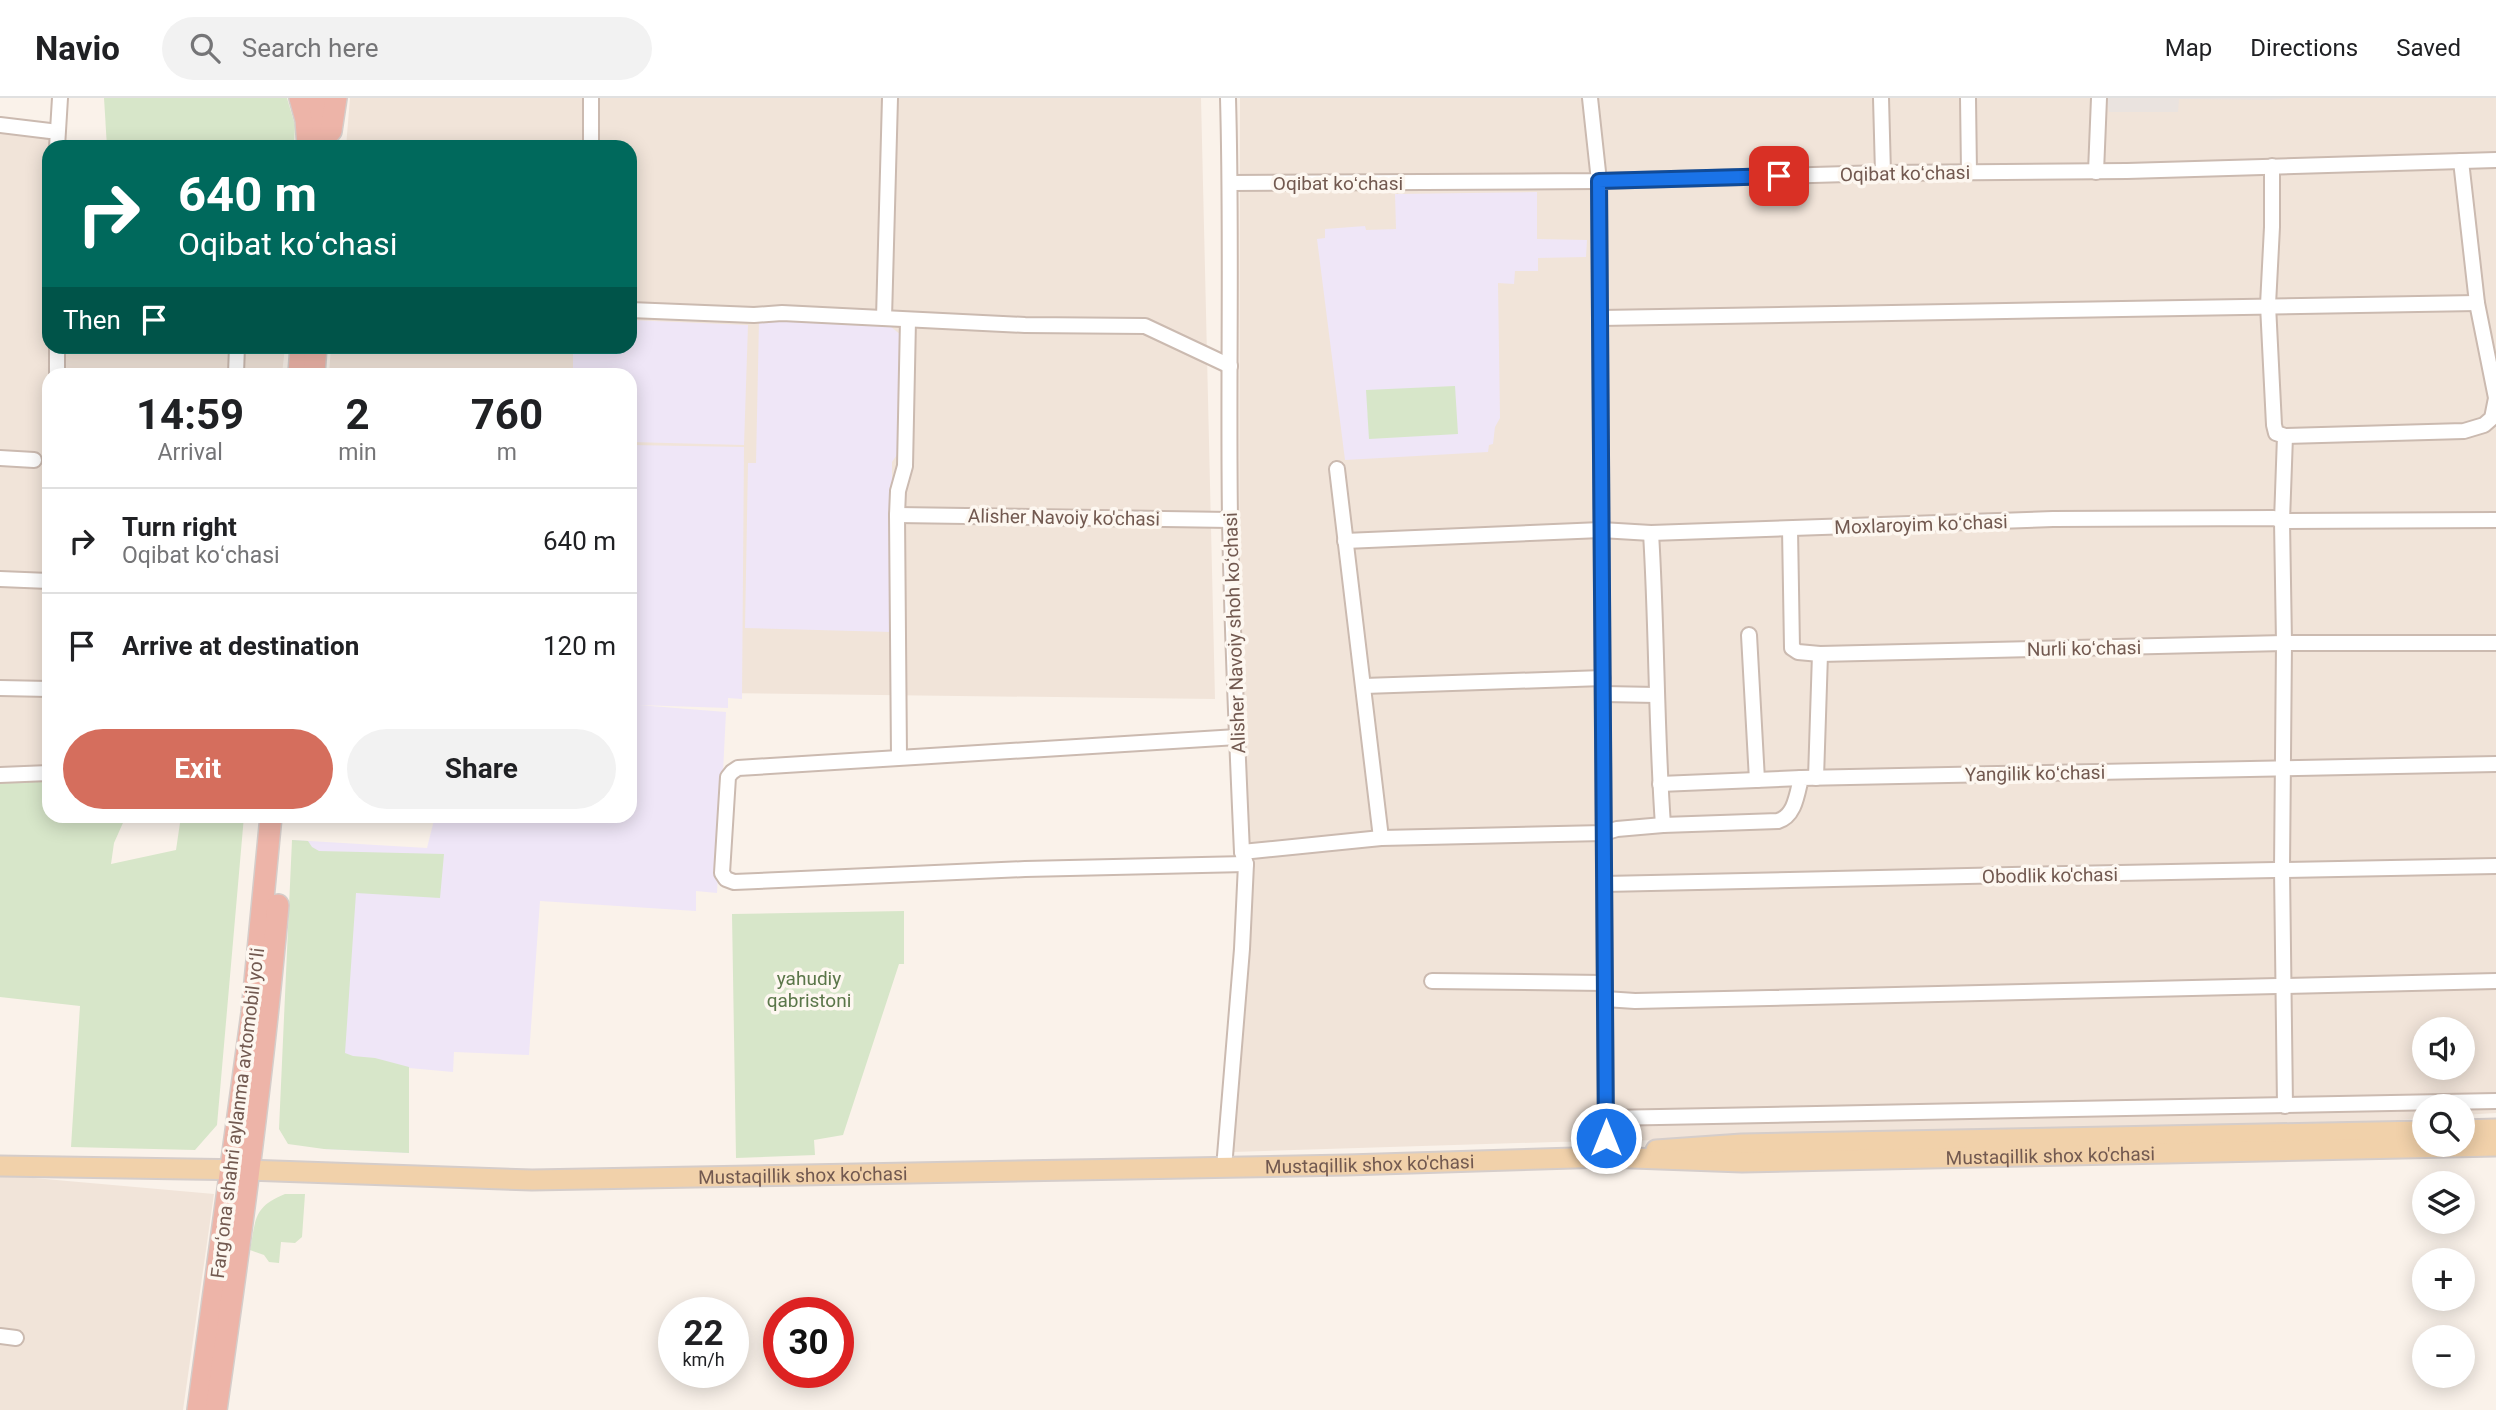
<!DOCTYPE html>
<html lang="en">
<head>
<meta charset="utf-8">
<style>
	:root { --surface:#fff; --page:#f2f2f2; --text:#202124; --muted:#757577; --line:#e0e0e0; --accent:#d56e5d }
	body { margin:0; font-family:Roboto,sans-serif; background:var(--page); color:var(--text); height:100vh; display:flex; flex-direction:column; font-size:26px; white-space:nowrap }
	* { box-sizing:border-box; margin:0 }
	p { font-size:23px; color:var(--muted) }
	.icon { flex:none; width:38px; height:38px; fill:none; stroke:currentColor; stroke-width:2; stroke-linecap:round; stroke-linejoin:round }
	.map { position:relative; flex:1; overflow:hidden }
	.drawer { position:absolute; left:42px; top:270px; width:595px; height:455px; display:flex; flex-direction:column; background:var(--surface); border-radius:21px; box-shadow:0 4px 18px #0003 }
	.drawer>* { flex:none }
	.banner { position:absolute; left:42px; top:42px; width:595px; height:214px; border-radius:21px; box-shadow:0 4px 18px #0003; background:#00695c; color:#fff; overflow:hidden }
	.controls { position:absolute; left:2412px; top:919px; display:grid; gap:14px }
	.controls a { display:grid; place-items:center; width:63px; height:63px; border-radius:50%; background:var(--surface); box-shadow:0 4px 18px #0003; font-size:35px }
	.speed { position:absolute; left:658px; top:1199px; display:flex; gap:14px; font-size:35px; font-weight:700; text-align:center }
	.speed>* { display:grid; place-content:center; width:91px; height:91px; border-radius:50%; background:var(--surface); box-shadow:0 4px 18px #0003; line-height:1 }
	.speed small { font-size:18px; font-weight:400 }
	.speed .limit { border:10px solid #d22; background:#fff; color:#111 }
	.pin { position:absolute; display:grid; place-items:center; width:60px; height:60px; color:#fff; margin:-30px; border-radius:14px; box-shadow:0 4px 10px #0006 }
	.me { position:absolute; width:77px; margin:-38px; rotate:0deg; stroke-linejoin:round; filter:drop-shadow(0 0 5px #0008) }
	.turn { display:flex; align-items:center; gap:24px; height:147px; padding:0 21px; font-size:32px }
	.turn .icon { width:91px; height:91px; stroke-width:2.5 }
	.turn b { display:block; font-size:49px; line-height:60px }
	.then { display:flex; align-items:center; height:66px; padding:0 21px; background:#0003; gap:14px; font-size:26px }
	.eta { display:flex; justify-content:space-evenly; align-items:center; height:119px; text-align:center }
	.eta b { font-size:42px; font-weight:700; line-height:49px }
	.button { display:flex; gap:14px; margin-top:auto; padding:14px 21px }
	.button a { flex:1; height:80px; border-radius:42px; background:var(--accent); color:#fff; font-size:28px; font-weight:700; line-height:80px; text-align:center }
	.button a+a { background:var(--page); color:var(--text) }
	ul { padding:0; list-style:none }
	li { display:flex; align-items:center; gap:21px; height:105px; padding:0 21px; border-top:2px solid var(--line) }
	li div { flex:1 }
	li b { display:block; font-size:26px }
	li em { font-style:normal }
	header { display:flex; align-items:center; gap:42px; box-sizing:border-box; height:98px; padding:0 35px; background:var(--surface); border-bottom:2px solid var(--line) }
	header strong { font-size:33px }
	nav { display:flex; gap:38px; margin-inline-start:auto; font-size:24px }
	.search { width:490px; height:63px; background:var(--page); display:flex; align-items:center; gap:18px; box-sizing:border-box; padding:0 24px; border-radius:38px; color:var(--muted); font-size:26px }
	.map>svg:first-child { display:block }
</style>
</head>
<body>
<header>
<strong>Navio</strong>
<div class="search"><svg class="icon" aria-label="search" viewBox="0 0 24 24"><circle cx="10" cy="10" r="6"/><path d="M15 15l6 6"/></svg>Search here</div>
<nav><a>Map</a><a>Directions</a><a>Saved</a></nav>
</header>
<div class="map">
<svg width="2496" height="1312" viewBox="0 0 2496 1312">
	<rect width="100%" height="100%" fill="#faf2ea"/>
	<g fill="#f1e4d9" fill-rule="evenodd">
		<path d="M350,0H1201L1215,601L630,594V276H329L331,249L630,248V49H346Z"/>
		<path d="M1240,0H2496V1015L2462,1017V1008H2424V1020L2289,1031L1554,1044L1233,1054L1236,981L1246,869L1239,645ZM2424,931H2462V970H2424Z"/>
		<path d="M0,31L52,37L53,49H49V248L285,249L282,276H49V669L0,672Z"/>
		<path d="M0,1077L214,1096L183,1312H0Z"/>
	</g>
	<path fill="#eae3df" d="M2107,0H2290L2269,2L2179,1L2178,14H2109Z"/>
	<g fill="#efe6f7">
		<path d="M1537,94V141L1587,142L1586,159L1538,160V173H1515L1514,186L1498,185L1500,320L1495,329L1493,346L1489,347L1488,354L1345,362L1317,141L1325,140V131L1365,128L1366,132L1396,131L1395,96Z"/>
		<path d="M630,222L748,227L744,347L630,344V276H573V249L630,248Z"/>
		<path d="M759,222L885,224L901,237L899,354L892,364V534L745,530L748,365H756Z"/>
		<path d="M630,347L744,349L742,601L728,600V610L638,607L726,614L717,795L696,793V813L540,803L529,957L454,954L453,974L409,970V1055L324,1051L292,742L427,750L435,718H630Z"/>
	</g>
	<g fill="#d7e6c9">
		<path d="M104,0H287L295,27L294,49H107Z"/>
		<path d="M1455,288L1458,336L1369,341L1366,292Z"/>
		<path d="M49,683V718H126L114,745L111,766L176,752L181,718H244L217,1027L195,1052L71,1049L80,908L0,899V685Z"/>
		<path d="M292,742L308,743L312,749L319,753L444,756L440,800L356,795L345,955L353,958L375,960L409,969V1055L324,1051L288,1046L279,1031Z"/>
		<path d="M904,813V866H899L843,1037L814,1042L815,1057L736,1060L732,816Z"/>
		<path d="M285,1096H305L302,1139L295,1145L281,1144L279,1165L269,1164L264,1157L250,1152C256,1121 253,1109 285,1096Z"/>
	</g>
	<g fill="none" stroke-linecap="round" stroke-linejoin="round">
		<path stroke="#a7cfd2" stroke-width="2.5" d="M64,248L65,276"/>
		<defs>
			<g id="minor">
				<path d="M1590,0L1599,83L1606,1059"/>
				<path d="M1881,0L1883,75"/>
				<path d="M1968,0L1969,74"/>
				<path d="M0,27L50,33"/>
				<path d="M57,49L60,0"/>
				<path d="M591,49V0"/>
				<path d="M2272,68V129L2268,207L2274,327L2276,335L2285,338L2282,423L2284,545L2282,771L2285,1008"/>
				<path d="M2096,74L2099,0"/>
				<path d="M1230,85L1599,83L1883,75L2127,73L2496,62"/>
				<path d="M630,212L754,217L782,215L1025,227L1145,228L1230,268"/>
				<path d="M884,220L890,0"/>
				<path d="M1600,220L2477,205"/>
				<path d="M57,248V276"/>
				<path d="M236,276L237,248"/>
				<path d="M2285,338L2464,333L2484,327L2492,320L2496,300L2477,205L2461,63"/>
				<path d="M0,360L34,362"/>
				<path d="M1337,371L1381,740"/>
				<path d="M897,417L1230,422"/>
				<path d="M1790,431L1792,550L1798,554L1820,556L2284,545H2496"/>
				<path d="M1651,435C1657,532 1656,630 1663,727"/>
				<path d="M1345,443L1601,432L1651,435L2053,421L2274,420L2282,423L2496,422"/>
				<path d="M0,481L49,483"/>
				<path d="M1749,537L1757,682"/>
				<path d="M1364,588L1603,580"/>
				<path d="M0,590L49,591"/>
				<path d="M1604,596L1656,597"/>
				<path d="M1237,639L738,670L732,674L728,679L722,775L726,781L734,784L1025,771L1246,766"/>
				<path d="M899,659L897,417L898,393L905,368L908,222"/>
				<path d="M0,677L49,675"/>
				<path d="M1816,680L1820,556"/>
				<path d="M1660,686L1801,680"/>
				<path d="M1242,754L1381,740L1604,735L1617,731L1663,727L1778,723C1795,718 1797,696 1801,680L2496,666"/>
				<path d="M1604,786C1901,780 2199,772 2496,768"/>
				<path d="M1432,883L1604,885"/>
				<path d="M1605,901L1635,903L2496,883"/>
				<path d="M1606,1020L2496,1003"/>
				<path d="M1224,1070L1242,851L1246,766L1242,754C1237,643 1232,531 1230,420C1228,280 1232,140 1228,0"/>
				<path d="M0,1238L16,1240"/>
			</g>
			<g id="major">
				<path d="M2462,1032L2496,1031"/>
				<path d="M1656,1052L1742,1046L2424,1033"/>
				<path id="s1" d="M0,1068L250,1072L532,1082L1347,1067L1606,1059L1742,1064L2496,1048"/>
			</g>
			<g id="highway">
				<path d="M300,0L306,22L308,49"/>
				<path d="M318,0L322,17L324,49"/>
				<path d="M331,33L336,0"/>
				<path d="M299,276L301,248"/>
				<path d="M314,276L316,248"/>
				<path d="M198,1312L252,915L271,718"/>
				<path d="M216,1312C240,1144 263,976 278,807"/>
			</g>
		</defs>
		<use href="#minor" stroke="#cbbab0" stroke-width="18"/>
		<use href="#major" stroke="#d5cdca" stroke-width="23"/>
		<use href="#highway" stroke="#d5cdca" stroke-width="24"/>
		<use href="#minor" stroke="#fff" stroke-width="14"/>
		<use href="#major" stroke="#f1d1aa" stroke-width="19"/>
		<use href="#highway" stroke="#edb4a8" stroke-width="21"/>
	</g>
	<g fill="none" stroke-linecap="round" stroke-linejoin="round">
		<defs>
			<path id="route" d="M1606,1040L1599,83L1779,78"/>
		</defs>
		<use href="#route" stroke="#114b97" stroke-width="18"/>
		<use href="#route" stroke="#1a73e8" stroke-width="12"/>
	</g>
	<g text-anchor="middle" stroke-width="7" stroke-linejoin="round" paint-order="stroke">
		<g font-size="19" fill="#725950" stroke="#fdf7f0">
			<text transform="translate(1905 75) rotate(-1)" y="7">Oqibat koʻchasi</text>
			<text x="1338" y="92">Oqibat koʻchasi</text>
			<text transform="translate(1064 419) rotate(1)" y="7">Alisher Navoiy ko'chasi</text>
			<text transform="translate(1921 426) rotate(-2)" y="7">Moxlaroyim koʻchasi</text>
			<text transform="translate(1234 535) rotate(-92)" y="7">Alisher Navoiy shoh koʻchasi</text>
			<text transform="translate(2084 550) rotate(-1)" y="7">Nurli koʻchasi</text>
			<text transform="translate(2035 675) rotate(-1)" y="7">Yangilik koʻchasi</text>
			<text transform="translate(2050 777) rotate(-1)" y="7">Obodlik ko'chasi</text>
			<text transform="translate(237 1015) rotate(-83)" y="7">Fargʻona shahri aylanma avtomobil yoʻli</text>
			<text dy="7" stroke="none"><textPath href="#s1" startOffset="2051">Mustaqillik shox ko'chasi</textPath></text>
			<text dy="7" stroke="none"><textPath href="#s1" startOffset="1370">Mustaqillik shox ko'chasi</textPath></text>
			<text dy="7" stroke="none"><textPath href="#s1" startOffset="803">Mustaqillik shox ko'chasi</textPath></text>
		</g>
		<g font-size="19" fill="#5a7649" stroke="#fdf7f0">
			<text x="809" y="887">yahudiy<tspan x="809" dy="22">qabristoni</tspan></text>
		</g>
	</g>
</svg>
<div class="controls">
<a><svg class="icon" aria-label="sound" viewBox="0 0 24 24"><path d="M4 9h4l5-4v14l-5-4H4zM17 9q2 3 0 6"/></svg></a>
<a><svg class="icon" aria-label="search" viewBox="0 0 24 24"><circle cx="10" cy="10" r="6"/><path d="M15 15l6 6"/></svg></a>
<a><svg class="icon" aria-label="layers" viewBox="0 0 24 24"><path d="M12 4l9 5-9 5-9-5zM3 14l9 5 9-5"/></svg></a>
<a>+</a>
<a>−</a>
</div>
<div class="speed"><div>22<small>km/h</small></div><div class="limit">30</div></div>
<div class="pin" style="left:1779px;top:78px;background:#d93025"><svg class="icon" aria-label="arrive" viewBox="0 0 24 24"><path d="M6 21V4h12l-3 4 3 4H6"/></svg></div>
<svg class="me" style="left:1606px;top:1040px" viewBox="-20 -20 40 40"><circle r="17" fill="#1a73e8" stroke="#fff" stroke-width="3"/><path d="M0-11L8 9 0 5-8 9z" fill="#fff"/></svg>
<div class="banner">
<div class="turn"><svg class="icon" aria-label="right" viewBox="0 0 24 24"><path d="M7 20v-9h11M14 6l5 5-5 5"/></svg><div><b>640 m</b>Oqibat koʻchasi</div></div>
<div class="then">Then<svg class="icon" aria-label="arrive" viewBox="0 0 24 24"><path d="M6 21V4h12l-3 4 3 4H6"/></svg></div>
</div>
<section class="drawer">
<div class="eta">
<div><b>14:59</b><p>Arrival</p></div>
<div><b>2</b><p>min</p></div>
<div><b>760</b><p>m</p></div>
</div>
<ul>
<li><svg class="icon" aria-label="right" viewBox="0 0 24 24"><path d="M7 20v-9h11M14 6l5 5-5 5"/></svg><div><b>Turn right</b><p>Oqibat koʻchasi</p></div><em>640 m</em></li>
<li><svg class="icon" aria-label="arrive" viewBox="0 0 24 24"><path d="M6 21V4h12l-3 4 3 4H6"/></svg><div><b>Arrive at destination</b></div><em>120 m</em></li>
</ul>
<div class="button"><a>Exit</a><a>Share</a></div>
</section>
</div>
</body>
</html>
